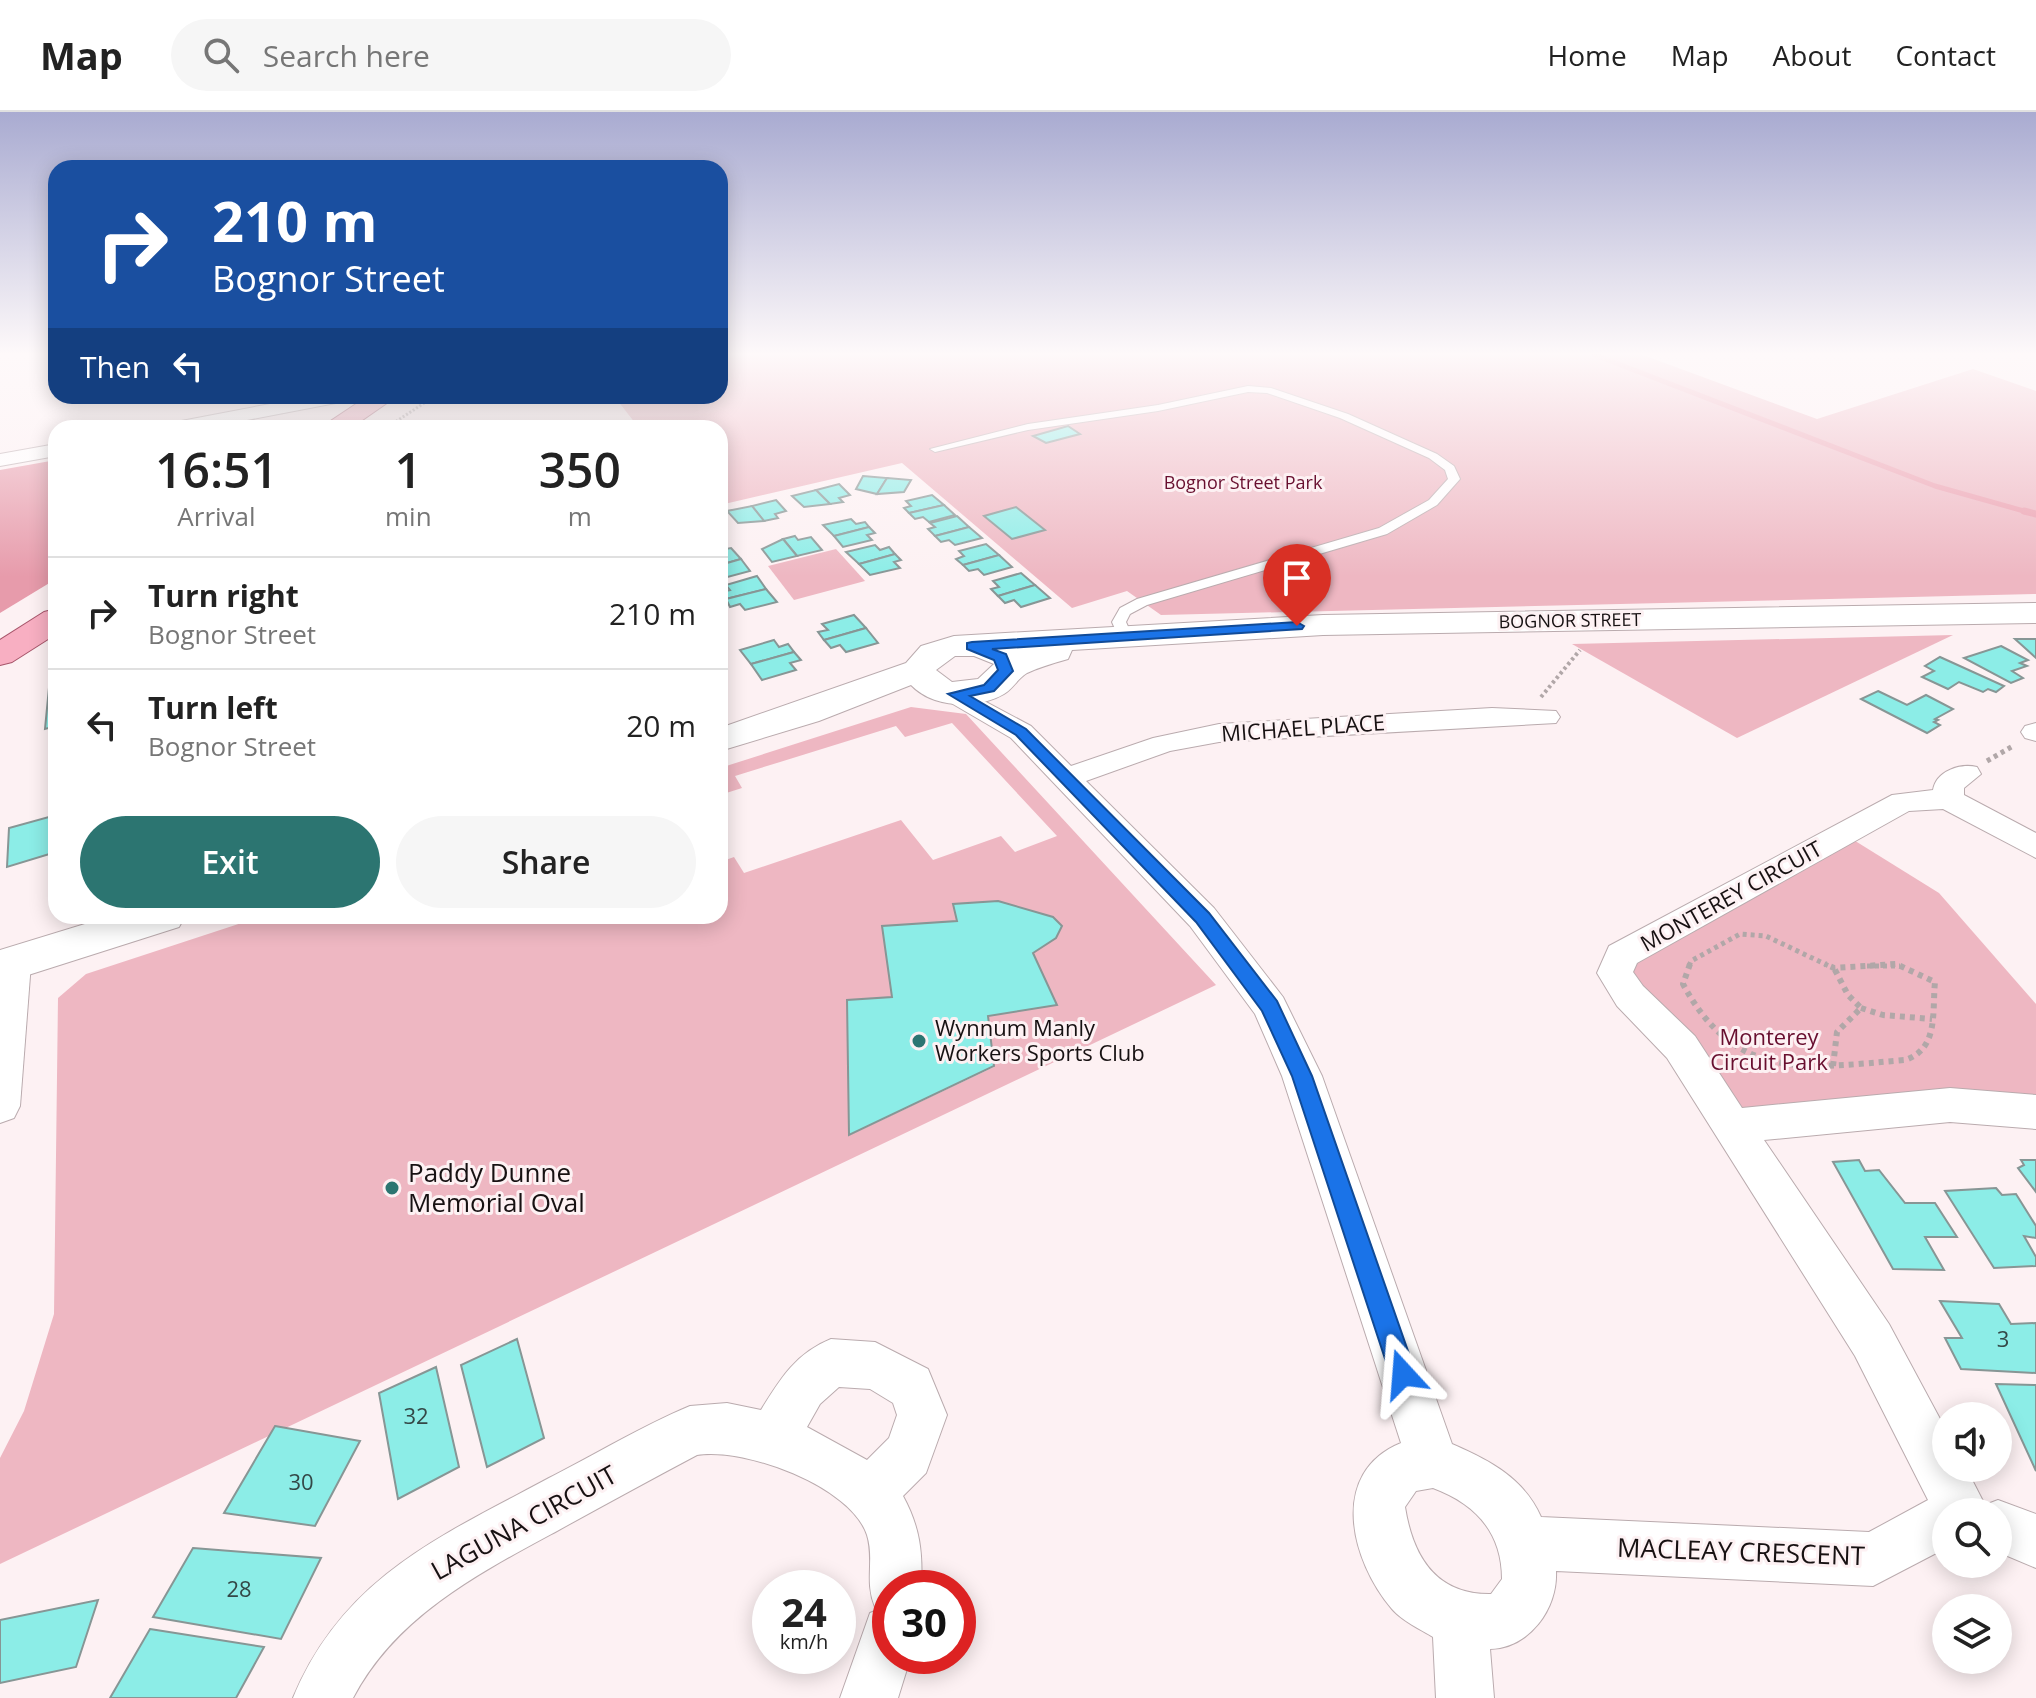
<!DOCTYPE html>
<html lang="en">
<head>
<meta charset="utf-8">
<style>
	:root { --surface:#fff; --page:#f6f6f6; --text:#222; --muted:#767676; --line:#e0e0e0; --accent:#2c7571 }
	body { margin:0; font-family:"Open Sans",sans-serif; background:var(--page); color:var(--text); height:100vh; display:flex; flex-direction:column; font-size:30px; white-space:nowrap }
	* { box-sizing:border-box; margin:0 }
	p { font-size:26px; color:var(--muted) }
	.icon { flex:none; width:44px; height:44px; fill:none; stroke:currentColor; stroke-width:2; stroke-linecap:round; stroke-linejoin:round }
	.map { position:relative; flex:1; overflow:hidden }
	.sheet { position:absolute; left:48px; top:308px; width:680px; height:504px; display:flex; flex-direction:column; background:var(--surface); border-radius:24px; box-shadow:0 4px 20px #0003 }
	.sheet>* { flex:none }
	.guide { position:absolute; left:48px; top:48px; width:680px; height:244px; border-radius:24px; box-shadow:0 4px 20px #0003; background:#1a4fa0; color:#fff; overflow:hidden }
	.tools { position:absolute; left:1932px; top:1290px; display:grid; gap:16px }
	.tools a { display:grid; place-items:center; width:80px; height:80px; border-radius:50%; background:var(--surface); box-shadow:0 4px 20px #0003; font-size:40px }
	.speed { position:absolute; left:752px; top:1458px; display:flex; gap:16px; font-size:40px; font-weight:700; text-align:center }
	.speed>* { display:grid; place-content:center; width:104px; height:104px; border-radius:50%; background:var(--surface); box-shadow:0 4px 20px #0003; line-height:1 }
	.speed small { font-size:20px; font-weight:400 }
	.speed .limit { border:12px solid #d22; background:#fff; color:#111 }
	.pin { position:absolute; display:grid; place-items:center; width:68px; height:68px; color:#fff; margin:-82px -34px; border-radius:50% 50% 50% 0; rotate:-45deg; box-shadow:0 0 8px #0007 }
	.pin .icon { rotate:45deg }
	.me { position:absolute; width:88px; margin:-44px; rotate:341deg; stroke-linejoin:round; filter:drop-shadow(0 0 6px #0008) }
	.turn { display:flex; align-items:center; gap:28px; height:168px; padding:0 32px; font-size:36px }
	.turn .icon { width:104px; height:104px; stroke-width:2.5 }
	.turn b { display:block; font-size:56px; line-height:68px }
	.then { display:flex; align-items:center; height:76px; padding:0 32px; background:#0003; gap:16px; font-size:30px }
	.eta { display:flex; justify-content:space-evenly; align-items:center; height:136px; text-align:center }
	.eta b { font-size:48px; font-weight:600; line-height:56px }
	.primary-button { display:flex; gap:16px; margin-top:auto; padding:16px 32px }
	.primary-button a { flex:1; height:92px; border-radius:48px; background:var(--accent); color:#fff; font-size:32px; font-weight:600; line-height:92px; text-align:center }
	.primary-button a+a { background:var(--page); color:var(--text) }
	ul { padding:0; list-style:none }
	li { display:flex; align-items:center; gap:24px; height:112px; padding:0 32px; border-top:2px solid var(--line) }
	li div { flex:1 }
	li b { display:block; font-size:30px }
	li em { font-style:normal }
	header { display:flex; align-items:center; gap:48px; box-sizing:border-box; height:112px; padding:0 40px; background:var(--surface); border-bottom:2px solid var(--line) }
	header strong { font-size:38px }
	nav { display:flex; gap:44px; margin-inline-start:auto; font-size:28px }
	.search { width:560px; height:72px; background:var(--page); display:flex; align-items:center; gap:20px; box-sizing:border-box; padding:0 28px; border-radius:44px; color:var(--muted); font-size:30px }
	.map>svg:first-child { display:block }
</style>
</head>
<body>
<header>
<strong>Map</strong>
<div class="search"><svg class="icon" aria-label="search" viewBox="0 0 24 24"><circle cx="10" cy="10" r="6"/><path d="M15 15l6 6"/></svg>Search here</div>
<nav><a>Home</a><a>Map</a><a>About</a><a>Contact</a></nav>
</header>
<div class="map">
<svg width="2036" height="1586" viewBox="0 0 2036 1586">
	<rect width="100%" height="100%" fill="#fdf1f3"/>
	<g fill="#eeb7c2" fill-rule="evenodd">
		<path d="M720,243H1643L1817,307L1973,257L2036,279V482L1161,503L1127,479L1072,496L902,351L720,393V316H639L614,284H720Z"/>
		<path d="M836,437L865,469L794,488L768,454Z"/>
		<path d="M1953,523L1737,626L1572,532Z"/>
		<path d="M911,595L966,602L1216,873L0,1452V1346L24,1299L54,1202L58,886L86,862L263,804H720V750L734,745L744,761L901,708L933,748L1001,724L1015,740L1057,724L952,611L905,625L896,614L735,664L742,676L720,683V656ZM998,789L1053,805L1061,814L1056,826L1033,841L1056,893L988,904L994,955L850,1023L847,888L892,885L882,814L957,809L953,792Z"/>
		<path d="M1844,722L1939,781L2036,892V1000L1732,1014L1630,884L1622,843Z"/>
	</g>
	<path fill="#e79bab" d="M56,348V467L0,501V358Z"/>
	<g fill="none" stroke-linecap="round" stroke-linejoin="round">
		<path stroke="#eb9eae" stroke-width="5" d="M1595,243L1935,374L2031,401"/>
		<path stroke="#eb9eae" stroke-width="7" d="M2024,399L2036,402"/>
	</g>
	<g fill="#8cede7" stroke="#879695" stroke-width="2">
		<path d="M1068,314L1080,322L1046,331L1033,324Z"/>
		<path d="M863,364L887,366L877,382L856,377Z"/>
		<path d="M887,366L911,368L904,380L877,382Z"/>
		<path d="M839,372L850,383L839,386L843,390L830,392L816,378Z"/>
		<path d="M816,378L830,392L804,395L792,384Z"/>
		<path d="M932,383L944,393L909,401L904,396L911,394L906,389Z"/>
		<path d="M776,388L786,399L775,402L778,406L764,409L752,394Z"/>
		<path d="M944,393L955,403L929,410L923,405L915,407L909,401Z"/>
		<path d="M752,394L764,409L738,411L727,399Z"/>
		<path d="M1016,395L1045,418L1012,427L984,404Z"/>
		<path d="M957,404L969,415L935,424L928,417L935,415L930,411Z"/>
		<path d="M851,407L856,412L865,410L869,415L834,424L823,413Z"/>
		<path d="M869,415L875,421L867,423L872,428L843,435L834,424Z"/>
		<path d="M969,415L982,426L955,433L949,428L941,430L935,424Z"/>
		<path d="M795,424L798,428L811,425L822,438L797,444L783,427Z"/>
		<path d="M783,427L797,444L772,450L762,437Z"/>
		<path d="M986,432L999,443L963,453L956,447L964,444L959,439Z"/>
		<path d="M875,433L880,438L889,435L895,442L859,452L846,440Z"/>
		<path d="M731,436L741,447L720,453V438Z"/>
		<path d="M895,442L901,448L894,450L900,456L870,463L859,452Z"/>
		<path d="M999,443L1012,455L984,463L978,457L969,459L963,453Z"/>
		<path d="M741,447L750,459L720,467V453Z"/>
		<path d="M1021,461L1035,473L998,484L991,477L999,475L993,469Z"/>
		<path d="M757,464L766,477L726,487L721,480L730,478L726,473Z"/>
		<path d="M1035,473L1050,486L1021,495L1014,488L1005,491L998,484Z"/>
		<path d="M766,477L777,490L745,498L740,492L730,495L726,487Z"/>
		<path d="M854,503L866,516L824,528L818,520L828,518L822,512Z"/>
		<path d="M866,516L878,531L846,540L840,533L831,536L824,528Z"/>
		<path d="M2015,527H2036V546Z"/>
		<path d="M774,528L779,535L788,532L794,540L751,552L740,538Z"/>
		<path d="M2001,534L2028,548L2020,551L2027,554L2012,559L2023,566L2011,571L1964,546Z"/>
		<path d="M794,540L801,548L790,551L796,558L762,568L751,552Z"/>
		<path d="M1940,545L2004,574L1996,580L1988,577L1983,580L1959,570L1948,577L1922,565L1934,559L1925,554Z"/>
		<path d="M56,554V614L45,617L51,555Z"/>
		<path d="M1878,579L1907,593L1926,583L1953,597L1935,607L1938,608L1934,610L1940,613L1927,621L1861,587Z"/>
		<path d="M56,703V740L7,755L9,716Z"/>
		<path d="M998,789L1053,805L1062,814L1056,826L1033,841L1057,893L988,904L994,954L849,1023L847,888L892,885L882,814L957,809L953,792Z"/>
		<path d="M1859,1048L1865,1059L1879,1058L1905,1091H1935L1957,1125H1925L1944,1158L1893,1157L1833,1050Z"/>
		<path d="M2021,1048H2036V1080L2018,1056L2024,1053Z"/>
		<path d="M1996,1076L2002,1083L2016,1082L2036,1114V1126L2024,1124L2036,1145V1154L1994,1156L1945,1079Z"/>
		<path d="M1940,1189L1999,1192L2011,1212L2036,1211V1261L1961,1257L1945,1226H1962Z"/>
		<path d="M517,1227L544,1326L487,1355L461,1253Z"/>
		<path d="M436,1255L459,1355L398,1387L379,1281Z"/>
		<path d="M1996,1272L2036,1273V1359Z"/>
		<path d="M275,1314L360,1329L315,1414L224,1401Z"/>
		<path d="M193,1436L321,1446L281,1527L153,1505Z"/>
		<path d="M98,1488L76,1555L0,1571V1508Z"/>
		<path d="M150,1517L264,1535L236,1586H110Z"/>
	</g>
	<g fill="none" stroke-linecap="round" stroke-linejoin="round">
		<defs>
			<path id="service" d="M1248,274L1271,276L1348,302L1437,342L1454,354L1460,367L1437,393L1387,422L1147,493L1130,502L1126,510L1133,526L1126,530L1119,526L1112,510L1120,496L1137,487L1379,416L1429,388L1448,367L1445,358L1429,346L1340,306L1267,281L1248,280L1158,299L1028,318L935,340L930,337L1028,312L1158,293Z"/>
			<g id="minor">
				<path d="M312,284H350L341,290L206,316H166L176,310Z"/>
				<path d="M56,332V344L0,354V342Z"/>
				<path d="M956,574L1031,614L1071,654L1153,626L1219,612L1492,596L1556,599L1560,605L1556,611L1219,630L1170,639L1086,669L1214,796L1283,885L1322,964L1452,1332C1489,1348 1524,1366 1541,1405L1869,1420L1928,1388L1855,1244L1667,946L1617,894L1597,861L1609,834L1892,683L1933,678C1936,659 1960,651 1977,655L1981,662L1964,676V683L2036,721V746L1943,697L1909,699L1637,851L1633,860L1643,874L1695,924L1742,996L1950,976L2036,983V1017L1950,1010L1764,1028L1889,1212L1946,1318V1356H1966L1985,1393L1998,1388L2036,1402V1456L1998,1440V1400H1946V1436L1873,1474L1556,1459C1558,1497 1529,1536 1490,1537L1494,1586H1436L1433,1525C1420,1517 1402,1509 1392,1497C1351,1449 1328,1361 1401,1331L1282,964L1255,902L1190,814L1011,626L946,588L942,582L946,576ZM1433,1376C1476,1392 1502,1421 1502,1467L1491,1482C1436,1483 1413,1445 1405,1395L1416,1379Z"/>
				<path d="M2036,611V629L2025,626L2021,620L2025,614Z"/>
				<path d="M13,838L26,842L31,851L20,994L14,1006L0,1011V842Z"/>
				<path d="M831,1227L875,1230L928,1257L947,1303L926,1361L903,1384C920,1415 923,1441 921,1476H890V1544H911L898,1586H840L870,1501L880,1497L875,1495C864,1469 875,1448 867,1423C851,1374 744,1335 697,1343C650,1368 604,1393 557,1419C479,1461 396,1504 353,1586H293C343,1465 441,1424 549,1366C596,1342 642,1314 690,1294L727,1291L761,1298C780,1267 796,1241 831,1227ZM839,1275L870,1277L893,1291L897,1303L889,1326L867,1348L807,1315L820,1292Z"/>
			</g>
			<g id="tertiary">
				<path d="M2036,491V511L1323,523L1072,538L1068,547C1054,551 1040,555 1027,561C1017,567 1013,577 1004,582C977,598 933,596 911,573L819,609L720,639V616L906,551L921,534L954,524L1323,503ZM955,544H974L994,552L978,567L952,570L936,558Z"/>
				<path d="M111,804H185L179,815L0,872V838Z"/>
			</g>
			<g id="primary">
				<path d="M368,284H397L351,316H320Z"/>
				<path d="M56,497V522L12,550L0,553V528L44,500Z"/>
			</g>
		</defs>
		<use href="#service" stroke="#baabae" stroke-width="2"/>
		<use href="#minor" stroke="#baabae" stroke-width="2"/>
		<use href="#tertiary" stroke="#baabae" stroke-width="2"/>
		<use href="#primary" stroke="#a7556a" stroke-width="2"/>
		<path stroke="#b1a7a8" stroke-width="3" stroke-dasharray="2 2" stroke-linecap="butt" d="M386,316L435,284"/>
		<path stroke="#b1a7a8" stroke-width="4" stroke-dasharray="3 3" stroke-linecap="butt" d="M1541,585L1580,538"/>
		<g stroke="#b1a7a8" stroke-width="5" stroke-dasharray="4 4" stroke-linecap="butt">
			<path d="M1987,649L2013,634"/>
			<path d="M1689,854L1691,849L1740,822L1766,824L1829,854"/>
			<path d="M1867,854H1900"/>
		</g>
		<g stroke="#b1a7a8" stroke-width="6" stroke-dasharray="5 5" stroke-linecap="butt">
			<path d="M1690,852L1683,872C1736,971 1807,956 1905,948C1939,937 1932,900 1935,870L1896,852L1834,856L1825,852"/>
			<path d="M1861,896L1883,903L1932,907"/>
			<path d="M1833,954L1837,920L1861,896L1848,883L1834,856"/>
		</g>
		<use href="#service" fill="#fff" fill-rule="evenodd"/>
		<use href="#minor" fill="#fff" fill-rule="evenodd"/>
		<use href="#tertiary" fill="#fff" fill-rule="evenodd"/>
		<use href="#primary" fill="#f8afc2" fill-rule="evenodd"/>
	</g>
	<linearGradient id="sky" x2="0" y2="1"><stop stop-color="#a9abd1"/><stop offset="0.52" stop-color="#fef9fa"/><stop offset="1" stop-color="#fef9fa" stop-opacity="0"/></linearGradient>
	<rect width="2036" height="465" fill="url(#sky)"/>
	<path fill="#1a73e8" stroke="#114b97" stroke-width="2" d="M1297,510L1304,514L1302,517L992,537L1006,542L1013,559L994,579L970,584L1026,617L1209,801L1277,889L1312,964L1416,1262L1412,1271L1403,1274L1394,1271L1390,1262L1292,964L1262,899L1196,810L1016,623L948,582L984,573L998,558L994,548L967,537V531L972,530Z"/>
	<g fill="#2c7571" stroke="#fdf1f3" stroke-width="3">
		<circle cx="919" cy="929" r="8"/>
		<circle cx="392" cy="1076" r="8"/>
	</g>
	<g text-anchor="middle" stroke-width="6" stroke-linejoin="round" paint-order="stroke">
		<g font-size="18" fill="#680f2f" stroke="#fdf1f3">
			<text x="1243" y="377">Bognor Street Park</text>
		</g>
		<g font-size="18" fill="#171112" stroke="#fdf1f3">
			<text transform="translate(1570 509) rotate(-1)" y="6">BOGNOR STREET</text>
		</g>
		<g font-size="22" fill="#171112" stroke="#fdf1f3">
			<text transform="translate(1303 616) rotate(-4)" y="8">MICHAEL PLACE</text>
			<text transform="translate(1731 784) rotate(-29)" y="8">MONTEREY CIRCUIT</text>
		</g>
		<g font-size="22" fill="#171112" stroke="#fdf1f3" text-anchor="start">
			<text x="935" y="924">Wynnum Manly<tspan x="935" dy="25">Workers Sports Club</tspan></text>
		</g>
		<g font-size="22" fill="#680f2f" stroke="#fdf1f3">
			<text x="1769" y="933">Monterey<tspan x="1769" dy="25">Circuit Park</tspan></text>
		</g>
		<g font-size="22" fill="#344847">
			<text x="2003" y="1235">3</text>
			<text x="416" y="1312">32</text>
			<text x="301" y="1378">30</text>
			<text x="239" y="1485">28</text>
		</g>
		<g font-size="26" fill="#171112" stroke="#fdf1f3" text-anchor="start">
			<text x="408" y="1070">Paddy Dunne<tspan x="408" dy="30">Memorial Oval</tspan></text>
		</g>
		<g font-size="26" fill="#171112" stroke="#fdf1f3">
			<text transform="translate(524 1411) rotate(-29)" y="9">LAGUNA CIRCUIT</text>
			<text transform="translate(1741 1440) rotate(2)" y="9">MACLEAY CRESCENT</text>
		</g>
	</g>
</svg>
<div class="tools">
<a><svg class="icon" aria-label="sound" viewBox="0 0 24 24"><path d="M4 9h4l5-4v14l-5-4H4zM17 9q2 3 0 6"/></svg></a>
<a><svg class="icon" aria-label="search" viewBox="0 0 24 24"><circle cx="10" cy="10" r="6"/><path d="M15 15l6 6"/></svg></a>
<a><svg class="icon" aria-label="layers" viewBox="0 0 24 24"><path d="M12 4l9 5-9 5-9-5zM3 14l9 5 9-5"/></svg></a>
</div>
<div class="speed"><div>24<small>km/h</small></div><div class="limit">30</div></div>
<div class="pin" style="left:1297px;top:514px;background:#d93025"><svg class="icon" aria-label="arrive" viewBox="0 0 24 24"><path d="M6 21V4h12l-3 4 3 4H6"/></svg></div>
<svg class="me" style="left:1403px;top:1262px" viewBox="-20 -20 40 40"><path d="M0-17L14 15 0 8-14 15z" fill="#1a73e8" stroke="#fff" stroke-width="4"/></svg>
<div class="guide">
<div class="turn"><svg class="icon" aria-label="right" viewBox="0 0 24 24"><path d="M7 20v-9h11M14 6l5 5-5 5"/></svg><div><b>210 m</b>Bognor Street</div></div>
<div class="then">Then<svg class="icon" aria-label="left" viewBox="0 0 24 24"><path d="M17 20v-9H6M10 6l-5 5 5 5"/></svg></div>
</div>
<section class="sheet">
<div class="eta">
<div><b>16:51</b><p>Arrival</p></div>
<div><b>1</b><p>min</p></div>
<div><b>350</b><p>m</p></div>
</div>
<ul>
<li><svg class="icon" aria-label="right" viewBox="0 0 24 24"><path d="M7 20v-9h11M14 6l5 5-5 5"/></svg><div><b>Turn right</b><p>Bognor Street</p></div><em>210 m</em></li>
<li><svg class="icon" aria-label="left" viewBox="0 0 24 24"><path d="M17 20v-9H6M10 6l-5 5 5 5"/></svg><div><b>Turn left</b><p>Bognor Street</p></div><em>20 m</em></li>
</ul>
<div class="primary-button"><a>Exit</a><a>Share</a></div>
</section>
</div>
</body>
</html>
